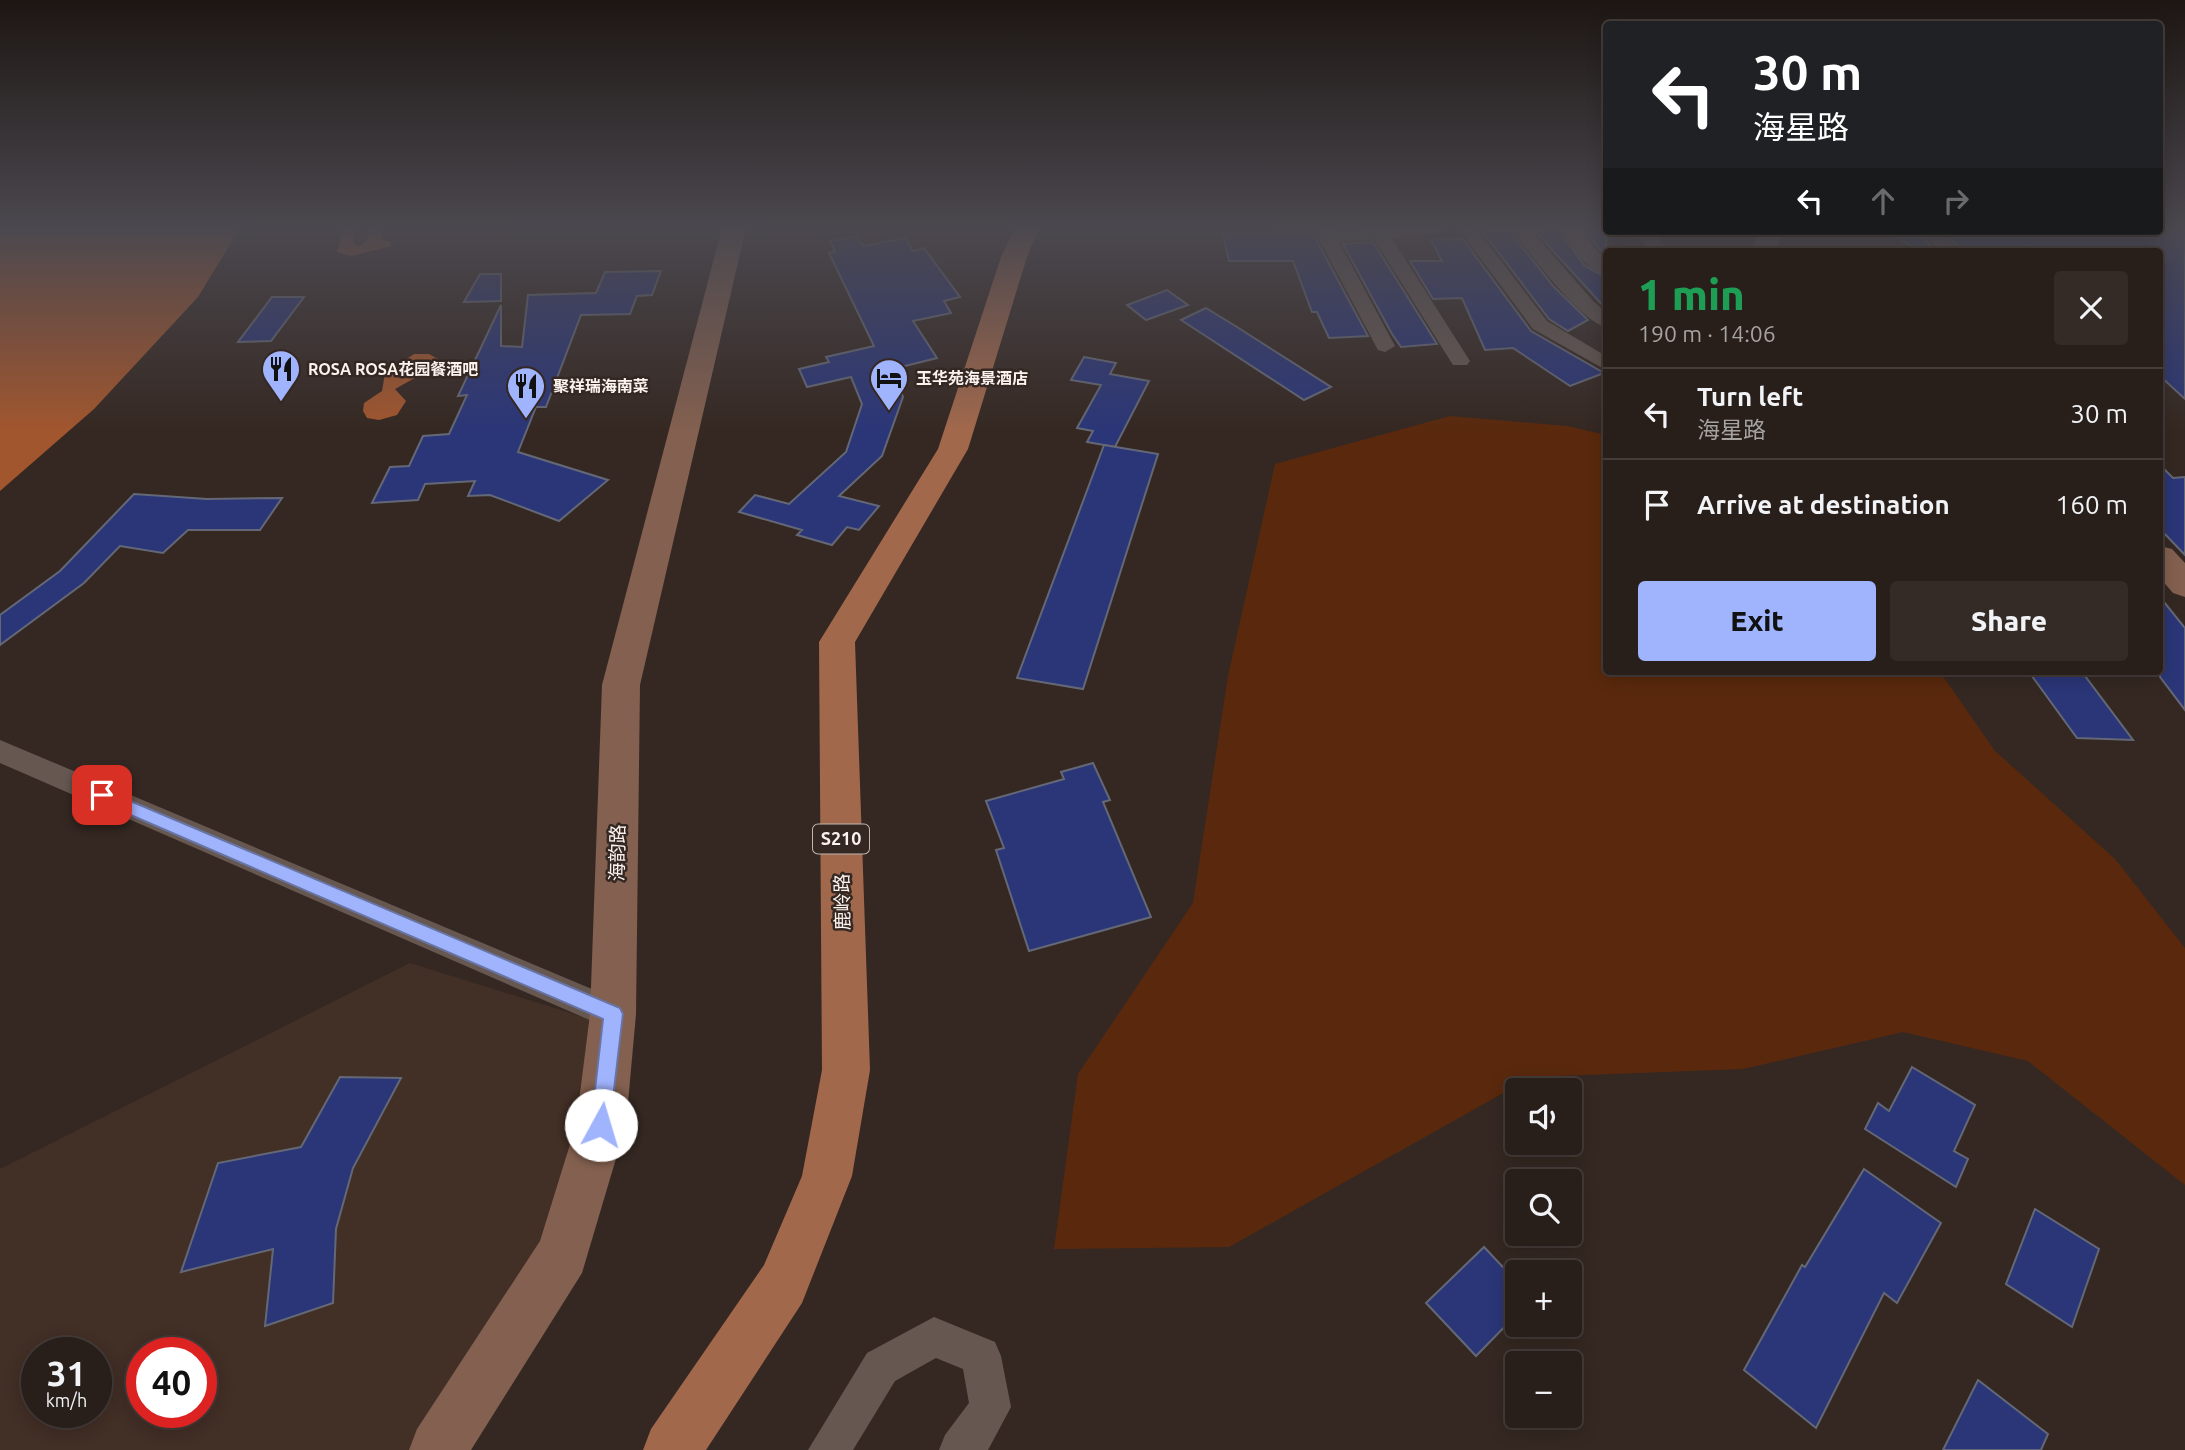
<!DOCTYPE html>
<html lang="en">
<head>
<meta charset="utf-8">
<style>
	:root { --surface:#281e1a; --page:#342b27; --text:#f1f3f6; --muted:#a5a2a2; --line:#443c39; --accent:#a0b3fd }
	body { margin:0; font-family:Ubuntu,"Noto Sans SC",sans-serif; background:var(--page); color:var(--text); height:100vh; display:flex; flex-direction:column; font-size:26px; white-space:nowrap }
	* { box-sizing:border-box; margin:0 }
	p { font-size:23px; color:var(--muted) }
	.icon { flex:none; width:38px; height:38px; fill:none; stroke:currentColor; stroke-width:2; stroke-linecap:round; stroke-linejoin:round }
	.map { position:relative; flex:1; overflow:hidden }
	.drawer { position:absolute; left:1603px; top:248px; width:560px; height:427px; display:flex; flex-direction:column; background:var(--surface); border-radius:7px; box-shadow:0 4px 18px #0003,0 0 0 2px var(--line) }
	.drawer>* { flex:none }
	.top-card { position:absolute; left:1603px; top:21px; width:560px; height:214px; border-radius:7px; box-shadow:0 4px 18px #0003,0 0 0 2px var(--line); background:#202124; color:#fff; overflow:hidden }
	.tools { position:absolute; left:1505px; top:1078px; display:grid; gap:14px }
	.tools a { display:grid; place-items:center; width:77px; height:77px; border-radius:7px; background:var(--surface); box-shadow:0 4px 18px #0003,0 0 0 2px var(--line); font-size:35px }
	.speed { position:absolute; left:21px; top:1337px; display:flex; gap:14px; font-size:35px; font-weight:700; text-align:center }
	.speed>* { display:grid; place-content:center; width:91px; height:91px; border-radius:50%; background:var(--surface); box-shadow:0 4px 18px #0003,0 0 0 2px var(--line); line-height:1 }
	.speed small { font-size:18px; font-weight:400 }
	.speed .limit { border:10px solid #d22; background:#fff; color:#111 }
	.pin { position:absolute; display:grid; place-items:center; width:60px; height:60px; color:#fff; margin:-30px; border-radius:14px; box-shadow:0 4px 10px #0006 }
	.me { position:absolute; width:77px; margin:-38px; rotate:6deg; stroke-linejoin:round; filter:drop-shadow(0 0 5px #0008) }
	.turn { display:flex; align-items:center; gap:24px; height:147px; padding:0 35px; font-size:32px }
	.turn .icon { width:91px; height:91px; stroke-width:2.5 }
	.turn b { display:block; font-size:49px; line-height:60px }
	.lanes { display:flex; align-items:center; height:66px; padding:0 35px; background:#0003; justify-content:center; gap:35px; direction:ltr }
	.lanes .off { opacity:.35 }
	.round { display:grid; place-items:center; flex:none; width:74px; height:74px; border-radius:7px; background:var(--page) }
	.overview { display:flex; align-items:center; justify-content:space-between; height:119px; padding:0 35px }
	h1 { font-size:42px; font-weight:800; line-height:52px; color:#1e9e55 }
	.primary-button { display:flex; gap:14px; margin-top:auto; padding:14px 35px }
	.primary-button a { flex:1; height:80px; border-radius:7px; background:var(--accent); color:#111; font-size:28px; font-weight:800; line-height:80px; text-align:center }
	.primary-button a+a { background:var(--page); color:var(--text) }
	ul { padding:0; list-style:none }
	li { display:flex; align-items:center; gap:21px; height:91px; padding:0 35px; border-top:2px solid var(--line) }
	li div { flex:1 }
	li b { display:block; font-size:26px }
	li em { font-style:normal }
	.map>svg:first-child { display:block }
</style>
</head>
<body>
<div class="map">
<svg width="2185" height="1450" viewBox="0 0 2185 1450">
	<rect width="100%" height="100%" fill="#352822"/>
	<path fill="#422f26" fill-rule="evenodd" d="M410,963L593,1020L558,1259L430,1450H0V1169ZM37,1353H96V1412H37ZM142,1353H201V1412H142Z"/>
	<path fill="#5a290d" d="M1450,416L1567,426L1606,435V672H1940L1995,751L2115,859L2185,948V1185L2028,1061L1903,1032L1743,1069L1532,1077L1229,1247L1054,1249L1078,1074L1193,903L1228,676L1275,464Z"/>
	<g fill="#a1562e">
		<path d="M0,228H240L198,297L94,409L0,491Z"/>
		<path d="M343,228H356L353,244L359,246L367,241L370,228H382L381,239L391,242V246L351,256L337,252Z"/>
		<path d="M414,354H429L438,359L440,364L395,389L406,401L397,415L379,420L367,418L363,411L364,403L382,391L385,373Z"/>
	</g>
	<g fill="#2b3678" stroke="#646876" stroke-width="2">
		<path d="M1582,228H1606V257Z"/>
		<path d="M2160,228H2185V399L2160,376V252H2034L2027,246L1962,251L1943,231H2160Z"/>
		<path d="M1559,229L1584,265L1606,278V309L1535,231Z"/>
		<path d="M1509,230L1553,286L1588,320L1568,331L1549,319L1483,232Z"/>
		<path d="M1891,231H1917L1936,252H1917Z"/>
		<path d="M1312,232L1368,336L1329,338L1317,312H1312L1293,261H1229L1223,234Z"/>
		<path d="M858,236L863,246L906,238L913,251L924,248L960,297L944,301L951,313L913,321L937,358L893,369L903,397L882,456L839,496L879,506L859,530L847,527L832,545L797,535L802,530L739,512L755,495L789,504L846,452L862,404L851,377L807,387L799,369L829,362L826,357L874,346L829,253L835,251L830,241Z"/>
		<path d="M1462,238L1531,331L1604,373L1570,386L1513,348L1485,350L1462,298L1433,299L1410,261H1442L1431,240Z"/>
		<path d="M1373,242L1437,344L1401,347L1392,334L1343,244Z"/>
		<path d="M661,271L652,295L637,296L630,314L581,315L546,407H536L518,452L608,480L559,521L490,495L468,496L475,481L425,484L418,500L372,503L390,467L409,466L423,436L449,434L467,395L458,396L501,305V346L522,347L528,295L596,293L605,272Z"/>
		<path d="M480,274H501V301L464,302Z"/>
		<path d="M1167,290L1188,305L1146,320L1127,305Z"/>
		<path d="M272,297H304L271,341L238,342Z"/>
		<path d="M1206,308L1237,327L1331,387L1304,400L1181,320Z"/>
		<path d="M1084,357L1116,363L1110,374L1149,381L1115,447L1087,442L1093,431L1077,428L1101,385L1071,380Z"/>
		<path d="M1104,445L1158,454L1083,689L1017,678Z"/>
		<path d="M2160,465L2173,478L2185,477V555L2160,529Z"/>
		<path d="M134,494L207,499L282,498L260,530H188L163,553L120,546L84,583L0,645V615L60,571Z"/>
		<path d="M2160,597L2185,628V710L2160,677Z"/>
		<path d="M2029,672H2082L2133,740L2077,738Z"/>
		<path d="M1093,763L1110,800L1103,802L1151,917L1029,951L996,850L1004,848L986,801L1064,779L1061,772Z"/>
		<path d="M1912,1067L1975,1105L1954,1151L1968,1159L1956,1187L1865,1129L1878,1103L1889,1111Z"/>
		<path d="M340,1077L401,1078L353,1168L336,1229L333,1303L265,1326L273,1249L181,1272L218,1163L301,1147Z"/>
		<path d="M1864,1169L1941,1223L1897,1303L1884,1293L1816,1428L1744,1370L1802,1265L1805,1267Z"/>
		<path d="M2035,1209L2099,1249L2072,1327L2006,1284Z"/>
		<path d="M1484,1247L1517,1282V1314L1476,1356L1426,1303Z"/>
		<path d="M1978,1380L2048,1434L2041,1450H1943Z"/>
	</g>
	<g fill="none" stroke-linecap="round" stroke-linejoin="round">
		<g fill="#665851" fill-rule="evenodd">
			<path d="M1313,228H1331L1333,231L1452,228L1443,233L1391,237L1470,361L1467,365H1453L1374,239L1339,242L1395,346L1385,352L1378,350Z"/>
			<path d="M1458,228H1476L1547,321L1606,356V370L1533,329Z"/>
			<path d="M1511,228H1529L1594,302L1606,312V327C1580,321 1528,252 1511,228Z"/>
			<path d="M1561,228H1579L1606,261V276C1585,271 1572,245 1561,228Z"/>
			<path d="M1632,231H1651L1672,252H1652Z"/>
			<path d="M1920,231H1939L1960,252H1940Z"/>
			<path d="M0,740L625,1003L630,1014L625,1025L613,1029L601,1025L0,763Z"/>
			<path d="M934,1317L995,1342L1001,1356L1011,1407L988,1450H939L945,1435L969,1403L963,1369L936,1358L895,1381L853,1450H808L867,1353Z"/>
		</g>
		<g fill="#83604f" fill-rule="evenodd">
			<path d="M722,228H746L640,685L636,1014L626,1125L582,1273L471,1450H409L417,1429L540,1241L576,1125L590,1014L602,685Z"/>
			<path d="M1759,231H1783L1776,252H1750Z"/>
			<path d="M2160,546L2172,549L2185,563V597L2173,593L2160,578Z"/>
		</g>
		<path fill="#a1684c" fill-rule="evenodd" d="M1015,228H1039L1027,257L968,449L855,642L870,1070L852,1176L802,1303L706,1450H643L651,1429L764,1265L802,1176L822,1070L819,642L938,449L1001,257Z"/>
	</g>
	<linearGradient id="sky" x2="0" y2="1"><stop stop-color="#1d1613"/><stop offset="0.53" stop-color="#4b484f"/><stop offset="1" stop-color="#4b484f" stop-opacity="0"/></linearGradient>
	<rect width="2185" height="431" fill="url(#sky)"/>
	<path fill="#a0b3fd" stroke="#6874a4" stroke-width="2" d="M102,789L620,1008L623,1014L609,1132L601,1135L594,1132L591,1125L603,1019L96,800V791Z"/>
	<defs>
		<symbol id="restaurant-pin" viewBox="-11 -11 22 30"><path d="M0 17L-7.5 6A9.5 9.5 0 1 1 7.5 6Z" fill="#a0b3fd" stroke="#352822"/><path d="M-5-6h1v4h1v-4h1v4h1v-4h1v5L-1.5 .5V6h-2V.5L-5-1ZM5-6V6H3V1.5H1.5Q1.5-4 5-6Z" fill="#111"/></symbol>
		<symbol id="hotel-pin" viewBox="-11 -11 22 30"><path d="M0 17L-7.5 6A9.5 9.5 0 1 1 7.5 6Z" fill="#a0b3fd" stroke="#352822"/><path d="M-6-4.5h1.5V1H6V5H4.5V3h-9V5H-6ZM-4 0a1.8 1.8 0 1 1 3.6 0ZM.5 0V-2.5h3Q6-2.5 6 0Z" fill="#111"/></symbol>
	</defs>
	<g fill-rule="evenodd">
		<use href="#restaurant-pin" x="259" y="347" width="44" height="60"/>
		<use href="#hotel-pin" x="867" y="356" width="44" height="60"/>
		<use href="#restaurant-pin" x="504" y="364" width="44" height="60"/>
	</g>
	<g text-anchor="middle" stroke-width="5" stroke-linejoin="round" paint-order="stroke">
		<g font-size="16" font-weight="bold" fill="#fcf3ef" stroke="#352822" text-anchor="start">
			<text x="308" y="375">ROSA ROSA花园餐酒吧</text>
			<text x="916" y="384">玉华苑海景酒店</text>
			<text x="553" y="392">聚祥瑞海南菜</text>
		</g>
		<rect fill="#352822" stroke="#c0b6b2" stroke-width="2" x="813" y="824.5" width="56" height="29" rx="5"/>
		<g font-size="18" font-weight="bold" fill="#fcf3ef">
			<text x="841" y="845">S210</text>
		</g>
		<g font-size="19" fill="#fcf3ef" stroke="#352822">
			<text transform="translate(617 853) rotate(-89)" y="7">海韵路</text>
			<text transform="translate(842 902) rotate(-91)" y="7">鹿岭路</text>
		</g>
	</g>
</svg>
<div class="tools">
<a><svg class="icon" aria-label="sound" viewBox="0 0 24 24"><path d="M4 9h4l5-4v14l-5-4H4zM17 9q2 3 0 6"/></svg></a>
<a><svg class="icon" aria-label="search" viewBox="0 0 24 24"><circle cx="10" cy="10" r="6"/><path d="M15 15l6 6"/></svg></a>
<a>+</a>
<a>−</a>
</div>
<div class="speed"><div>31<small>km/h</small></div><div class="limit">40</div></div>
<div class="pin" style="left:102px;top:795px;background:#d93025"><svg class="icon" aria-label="arrive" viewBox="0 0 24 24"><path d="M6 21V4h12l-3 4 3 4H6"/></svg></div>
<svg class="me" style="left:601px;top:1125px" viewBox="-20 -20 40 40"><circle r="19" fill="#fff"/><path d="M0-13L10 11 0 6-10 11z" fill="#a0b3fd"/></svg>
<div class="top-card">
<div class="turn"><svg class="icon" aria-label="left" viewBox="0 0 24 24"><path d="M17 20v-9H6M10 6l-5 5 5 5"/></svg><div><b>30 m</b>海星路</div></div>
<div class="lanes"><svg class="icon" aria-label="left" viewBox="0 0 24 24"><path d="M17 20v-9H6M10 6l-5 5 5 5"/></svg><svg class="icon off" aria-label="ahead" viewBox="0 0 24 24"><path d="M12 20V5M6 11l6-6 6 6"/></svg><svg class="icon off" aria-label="right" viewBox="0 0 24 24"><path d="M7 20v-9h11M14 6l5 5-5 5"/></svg></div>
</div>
<section class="drawer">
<div class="overview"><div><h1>1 min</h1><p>190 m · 14:06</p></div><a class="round"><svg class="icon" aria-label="close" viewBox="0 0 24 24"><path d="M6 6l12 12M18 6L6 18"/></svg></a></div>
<ul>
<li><svg class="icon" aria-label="left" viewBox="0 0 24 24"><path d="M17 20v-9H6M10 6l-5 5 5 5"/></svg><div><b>Turn left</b><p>海星路</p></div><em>30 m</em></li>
<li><svg class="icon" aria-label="arrive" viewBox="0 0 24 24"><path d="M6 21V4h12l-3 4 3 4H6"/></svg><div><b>Arrive at destination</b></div><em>160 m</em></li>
</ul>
<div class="primary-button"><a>Exit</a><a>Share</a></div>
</section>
</div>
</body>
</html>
